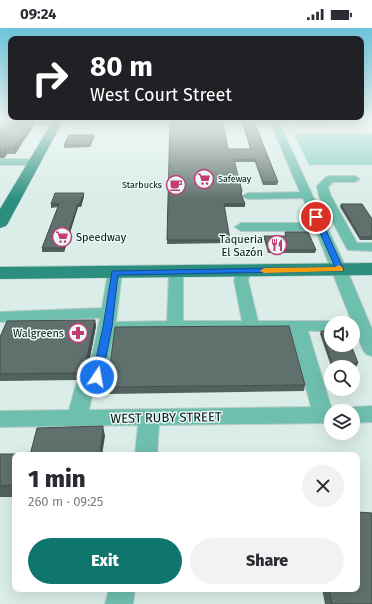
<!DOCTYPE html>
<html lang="en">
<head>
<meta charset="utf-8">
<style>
	:root { --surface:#fff; --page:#f2f2f3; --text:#2b2b33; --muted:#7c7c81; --accent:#0f766e }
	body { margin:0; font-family:"Fira Sans",sans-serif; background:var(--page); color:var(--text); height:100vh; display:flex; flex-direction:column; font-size:15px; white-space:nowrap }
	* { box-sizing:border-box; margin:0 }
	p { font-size:13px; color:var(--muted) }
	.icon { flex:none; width:22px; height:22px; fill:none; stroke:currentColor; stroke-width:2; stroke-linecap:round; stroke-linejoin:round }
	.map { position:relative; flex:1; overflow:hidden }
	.drawer { position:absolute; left:12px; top:424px; width:348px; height:140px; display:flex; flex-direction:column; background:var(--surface); border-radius:8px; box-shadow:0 4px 16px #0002 }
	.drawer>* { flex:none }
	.top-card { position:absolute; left:8px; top:8px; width:356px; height:84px; border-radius:8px; box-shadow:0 4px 16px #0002; background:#202124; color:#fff; overflow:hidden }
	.controls { position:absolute; left:324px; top:288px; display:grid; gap:8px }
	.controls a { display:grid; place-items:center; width:36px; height:36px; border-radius:50%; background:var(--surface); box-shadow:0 4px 16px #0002; font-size:20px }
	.pin { position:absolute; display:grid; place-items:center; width:34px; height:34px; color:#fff; margin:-17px; border:2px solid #fff; border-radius:50%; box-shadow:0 1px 4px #0007 }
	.me { position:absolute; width:44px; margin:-22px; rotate:12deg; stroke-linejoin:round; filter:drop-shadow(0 0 3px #0008) }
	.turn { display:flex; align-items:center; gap:14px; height:84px; padding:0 16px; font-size:18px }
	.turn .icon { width:52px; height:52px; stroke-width:2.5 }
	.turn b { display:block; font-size:28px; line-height:34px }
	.round { display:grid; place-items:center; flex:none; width:42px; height:42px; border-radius:21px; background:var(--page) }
	.head { display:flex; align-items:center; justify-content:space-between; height:68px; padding:0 16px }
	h1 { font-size:24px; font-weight:800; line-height:30px }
	.primary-button { display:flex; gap:8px; margin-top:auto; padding:8px 16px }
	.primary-button a { flex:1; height:46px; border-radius:24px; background:var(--accent); color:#fff; font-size:16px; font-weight:800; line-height:46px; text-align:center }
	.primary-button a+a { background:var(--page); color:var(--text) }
	.status { display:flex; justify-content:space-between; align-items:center; height:28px; padding:0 20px; background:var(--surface); direction:ltr }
	.status svg { height:11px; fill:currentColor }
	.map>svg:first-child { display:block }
</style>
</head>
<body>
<div class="status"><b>09:24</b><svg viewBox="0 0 49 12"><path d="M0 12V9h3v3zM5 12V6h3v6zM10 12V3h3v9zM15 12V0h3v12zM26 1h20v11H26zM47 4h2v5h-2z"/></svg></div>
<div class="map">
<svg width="372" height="576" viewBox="0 0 372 576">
	<rect width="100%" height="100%" fill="#daede8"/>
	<g fill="#85cebf">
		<path d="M292,91H344L318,96H294Z"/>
		<path d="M294,106H372V137H309Z"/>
	</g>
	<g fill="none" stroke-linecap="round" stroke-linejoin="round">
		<defs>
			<g id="minor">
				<path d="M0,91H57L61,94L57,97H0Z"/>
				<path d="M269,91H277L347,242L372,301V328L366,326L363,322L316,203H241L235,199L241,195H313L303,170L248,171L242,168L248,165L300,164Z"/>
				<path d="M0,131H35L40,134L35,137H0Z"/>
				<path d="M330,148H355L360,151L355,154H333L328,159L331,168L357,215H372V223L348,222L346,219L319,168L317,158L326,149Z"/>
				<path d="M244,239L249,240L251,243L248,252L258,293H331L337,295H331V303H308L331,379L339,383H331V395L159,397L157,427H135L138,397L0,399V383L69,382L75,360L77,355L88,346L100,290L0,294V284L102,280L108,244L110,241H120L122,244L116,294L167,293L169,244L171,241H181L183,244V293H242L234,252L239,240ZM291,303L311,379L89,382L93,363L106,349L114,304Z"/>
				<path d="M372,378V394L353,395V383H345L353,379Z"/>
				<path d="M109,561H135L133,576H105Z"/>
			</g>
			<g id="major">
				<path d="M54,91H64L8,195L6,198L0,200V181Z"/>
				<path d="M372,235V247L0,251V239Z"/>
			</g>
		</defs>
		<use href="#minor" stroke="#b9cac6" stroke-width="2"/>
		<use href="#major" stroke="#b9cac6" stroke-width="1"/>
		<use href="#minor" fill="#6fbfaf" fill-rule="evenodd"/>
		<use href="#major" fill="#2b8e7e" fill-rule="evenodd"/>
	</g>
	<g fill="#53615e">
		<path d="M170,91L228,121H250L241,91H253L278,154L277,157H263L255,134H235L241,167L245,176V179H224L230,212L229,215L167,216Z"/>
		<path d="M0,93L32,94L33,99L15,126H7L4,130H0Z"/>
		<path d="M93,107L94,109L90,119L64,120V117Z"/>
		<path d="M84,168L81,179H78L64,224H42V220L58,179L51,180V176Z"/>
		<path d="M341,176L372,191V212H360L340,179Z"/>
		<path d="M285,204L316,222L315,225H268L264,211V208H285Z"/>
		<path d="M95,292L96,298L87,345L78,352L0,353V309Z"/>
		<path d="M321,303L358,335L357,338H331L320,306Z"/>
		<path d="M305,357L304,363L108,366L107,359Z"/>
		<path d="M0,426H24V427H15V469H0Z"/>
		<path d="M322,561H357L372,576H325Z"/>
	</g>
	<g fill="#434f4c">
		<path d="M32,94L33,99L15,126L13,120Z"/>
		<path d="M93,107L94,109L90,119V117Z"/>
		<path d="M5,120L7,126L4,130H0V124Z"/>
		<path d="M84,165V168L81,179L80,176Z"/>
		<path d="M78,176V179L64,224L63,220Z"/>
		<path d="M95,292L96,298L87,345L78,352L77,345Z"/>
		<path d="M103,398L105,408L102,427H100Z"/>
	</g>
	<g fill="#60716d" stroke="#434f4c">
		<path d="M170,91H222L228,121H251L242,91H253L278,154H263L255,131L234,132L242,163L241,166L245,176H224L230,212H167Z"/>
		<path d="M0,93L32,94L13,120H5L3,124H0Z"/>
		<path d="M69,107H93L90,117H64Z"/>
		<path d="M55,165H84L80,176H78L63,220H42L59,176H51Z"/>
		<path d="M341,176H362L372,191V209H360Z"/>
		<path d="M285,204H308L316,222H269L264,208H286Z"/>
		<path d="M95,292L85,338L77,345L0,346V309L7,293Z"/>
		<path d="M289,298L305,357L107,359L115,299Z"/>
		<path d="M321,303H331V317H351L358,335H332Z"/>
		<path d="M103,398L100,427H30L37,400Z"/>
		<path d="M0,426H24V427H15V457L0,458Z"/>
		<path d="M357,484L372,485V576H332L329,561H357Z"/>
	</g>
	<linearGradient id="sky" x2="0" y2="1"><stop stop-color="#6dc5db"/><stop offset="0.53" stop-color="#eef7f5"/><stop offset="1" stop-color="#eef7f5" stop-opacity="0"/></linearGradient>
	<rect width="372" height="172" fill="url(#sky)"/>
	<path fill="#1a73e8" stroke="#114b97" d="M314,187L320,189L344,242L343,243L118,247L112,299L102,349L100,351H93L92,349L103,299L112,243L335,239L313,189Z"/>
	<path fill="#f59e0b" d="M339,237L343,240V243L264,245L260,243L264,240L335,239Z"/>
	<defs>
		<symbol id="supermarket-ring" viewBox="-11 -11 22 22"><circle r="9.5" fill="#e7faf6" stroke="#c53b72" stroke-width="1.5"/><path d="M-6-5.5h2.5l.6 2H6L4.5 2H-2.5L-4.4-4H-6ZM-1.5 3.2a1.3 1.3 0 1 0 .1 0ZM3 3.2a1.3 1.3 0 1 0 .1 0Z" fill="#c53b72"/></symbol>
		<symbol id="cafe-ring" viewBox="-11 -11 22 22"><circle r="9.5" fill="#e7faf6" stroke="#c53b72" stroke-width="1.5"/><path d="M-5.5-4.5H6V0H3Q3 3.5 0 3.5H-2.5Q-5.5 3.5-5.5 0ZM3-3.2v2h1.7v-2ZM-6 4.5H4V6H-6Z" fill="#c53b72"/></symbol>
		<symbol id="restaurant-ring" viewBox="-11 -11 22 22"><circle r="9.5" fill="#e7faf6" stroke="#c53b72" stroke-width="1.5"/><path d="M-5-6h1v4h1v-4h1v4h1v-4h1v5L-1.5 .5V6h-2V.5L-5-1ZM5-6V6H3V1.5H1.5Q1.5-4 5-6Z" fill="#c53b72"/></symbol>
		<symbol id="pharmacy-ring" viewBox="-11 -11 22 22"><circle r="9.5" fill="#e7faf6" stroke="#c53b72" stroke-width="1.5"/><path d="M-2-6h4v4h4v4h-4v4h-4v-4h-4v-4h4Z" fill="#c53b72"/></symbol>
	</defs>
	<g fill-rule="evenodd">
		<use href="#supermarket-ring" x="193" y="140" width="22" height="22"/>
		<use href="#cafe-ring" x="165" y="146" width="22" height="22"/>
		<use href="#supermarket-ring" x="51" y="198" width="22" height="22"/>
		<use href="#restaurant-ring" x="266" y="206" width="22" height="22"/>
		<use href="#pharmacy-ring" x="67" y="294" width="22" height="22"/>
	</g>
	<g text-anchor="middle" stroke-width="3" stroke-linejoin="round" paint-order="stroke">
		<g font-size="9" fill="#0c1211" stroke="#e7faf6" text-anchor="start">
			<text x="218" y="154">Safeway</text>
			<text x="162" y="160" text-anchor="end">Starbucks</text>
		</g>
		<g font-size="11" fill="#0c1211" stroke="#e7faf6" text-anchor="end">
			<text x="76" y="213" text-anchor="start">Speedway</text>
			<text x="263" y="215">Taqueria<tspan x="263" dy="13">El Sazón</tspan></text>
			<text x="64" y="309">Walgreens</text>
		</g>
		<g font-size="13" fill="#0c1211" stroke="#e7faf6">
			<text transform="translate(166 389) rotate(-1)" y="5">WEST RUBY STREET</text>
		</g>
	</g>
</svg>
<div class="controls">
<a><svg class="icon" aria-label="sound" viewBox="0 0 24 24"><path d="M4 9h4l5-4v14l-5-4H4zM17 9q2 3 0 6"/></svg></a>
<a><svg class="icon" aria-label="search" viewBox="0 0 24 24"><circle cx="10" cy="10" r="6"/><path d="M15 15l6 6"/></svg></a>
<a><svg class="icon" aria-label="layers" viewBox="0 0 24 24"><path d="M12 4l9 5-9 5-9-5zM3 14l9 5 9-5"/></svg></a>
</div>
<div class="pin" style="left:316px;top:189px;background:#d93025"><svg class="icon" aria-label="arrive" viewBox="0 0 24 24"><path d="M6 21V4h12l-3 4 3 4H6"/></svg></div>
<svg class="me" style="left:97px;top:349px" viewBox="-20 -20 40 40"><circle r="17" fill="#1a73e8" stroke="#fff" stroke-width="3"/><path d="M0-11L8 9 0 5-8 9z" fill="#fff"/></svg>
<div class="top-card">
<div class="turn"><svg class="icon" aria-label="right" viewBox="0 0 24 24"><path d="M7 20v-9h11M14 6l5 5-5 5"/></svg><div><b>80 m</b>West Court Street</div></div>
</div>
<section class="drawer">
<div class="head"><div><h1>1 min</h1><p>260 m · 09:25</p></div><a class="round"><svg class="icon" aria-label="close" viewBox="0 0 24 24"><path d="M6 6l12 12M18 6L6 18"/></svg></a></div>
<div class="primary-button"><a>Exit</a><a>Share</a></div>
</section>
</div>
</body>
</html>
